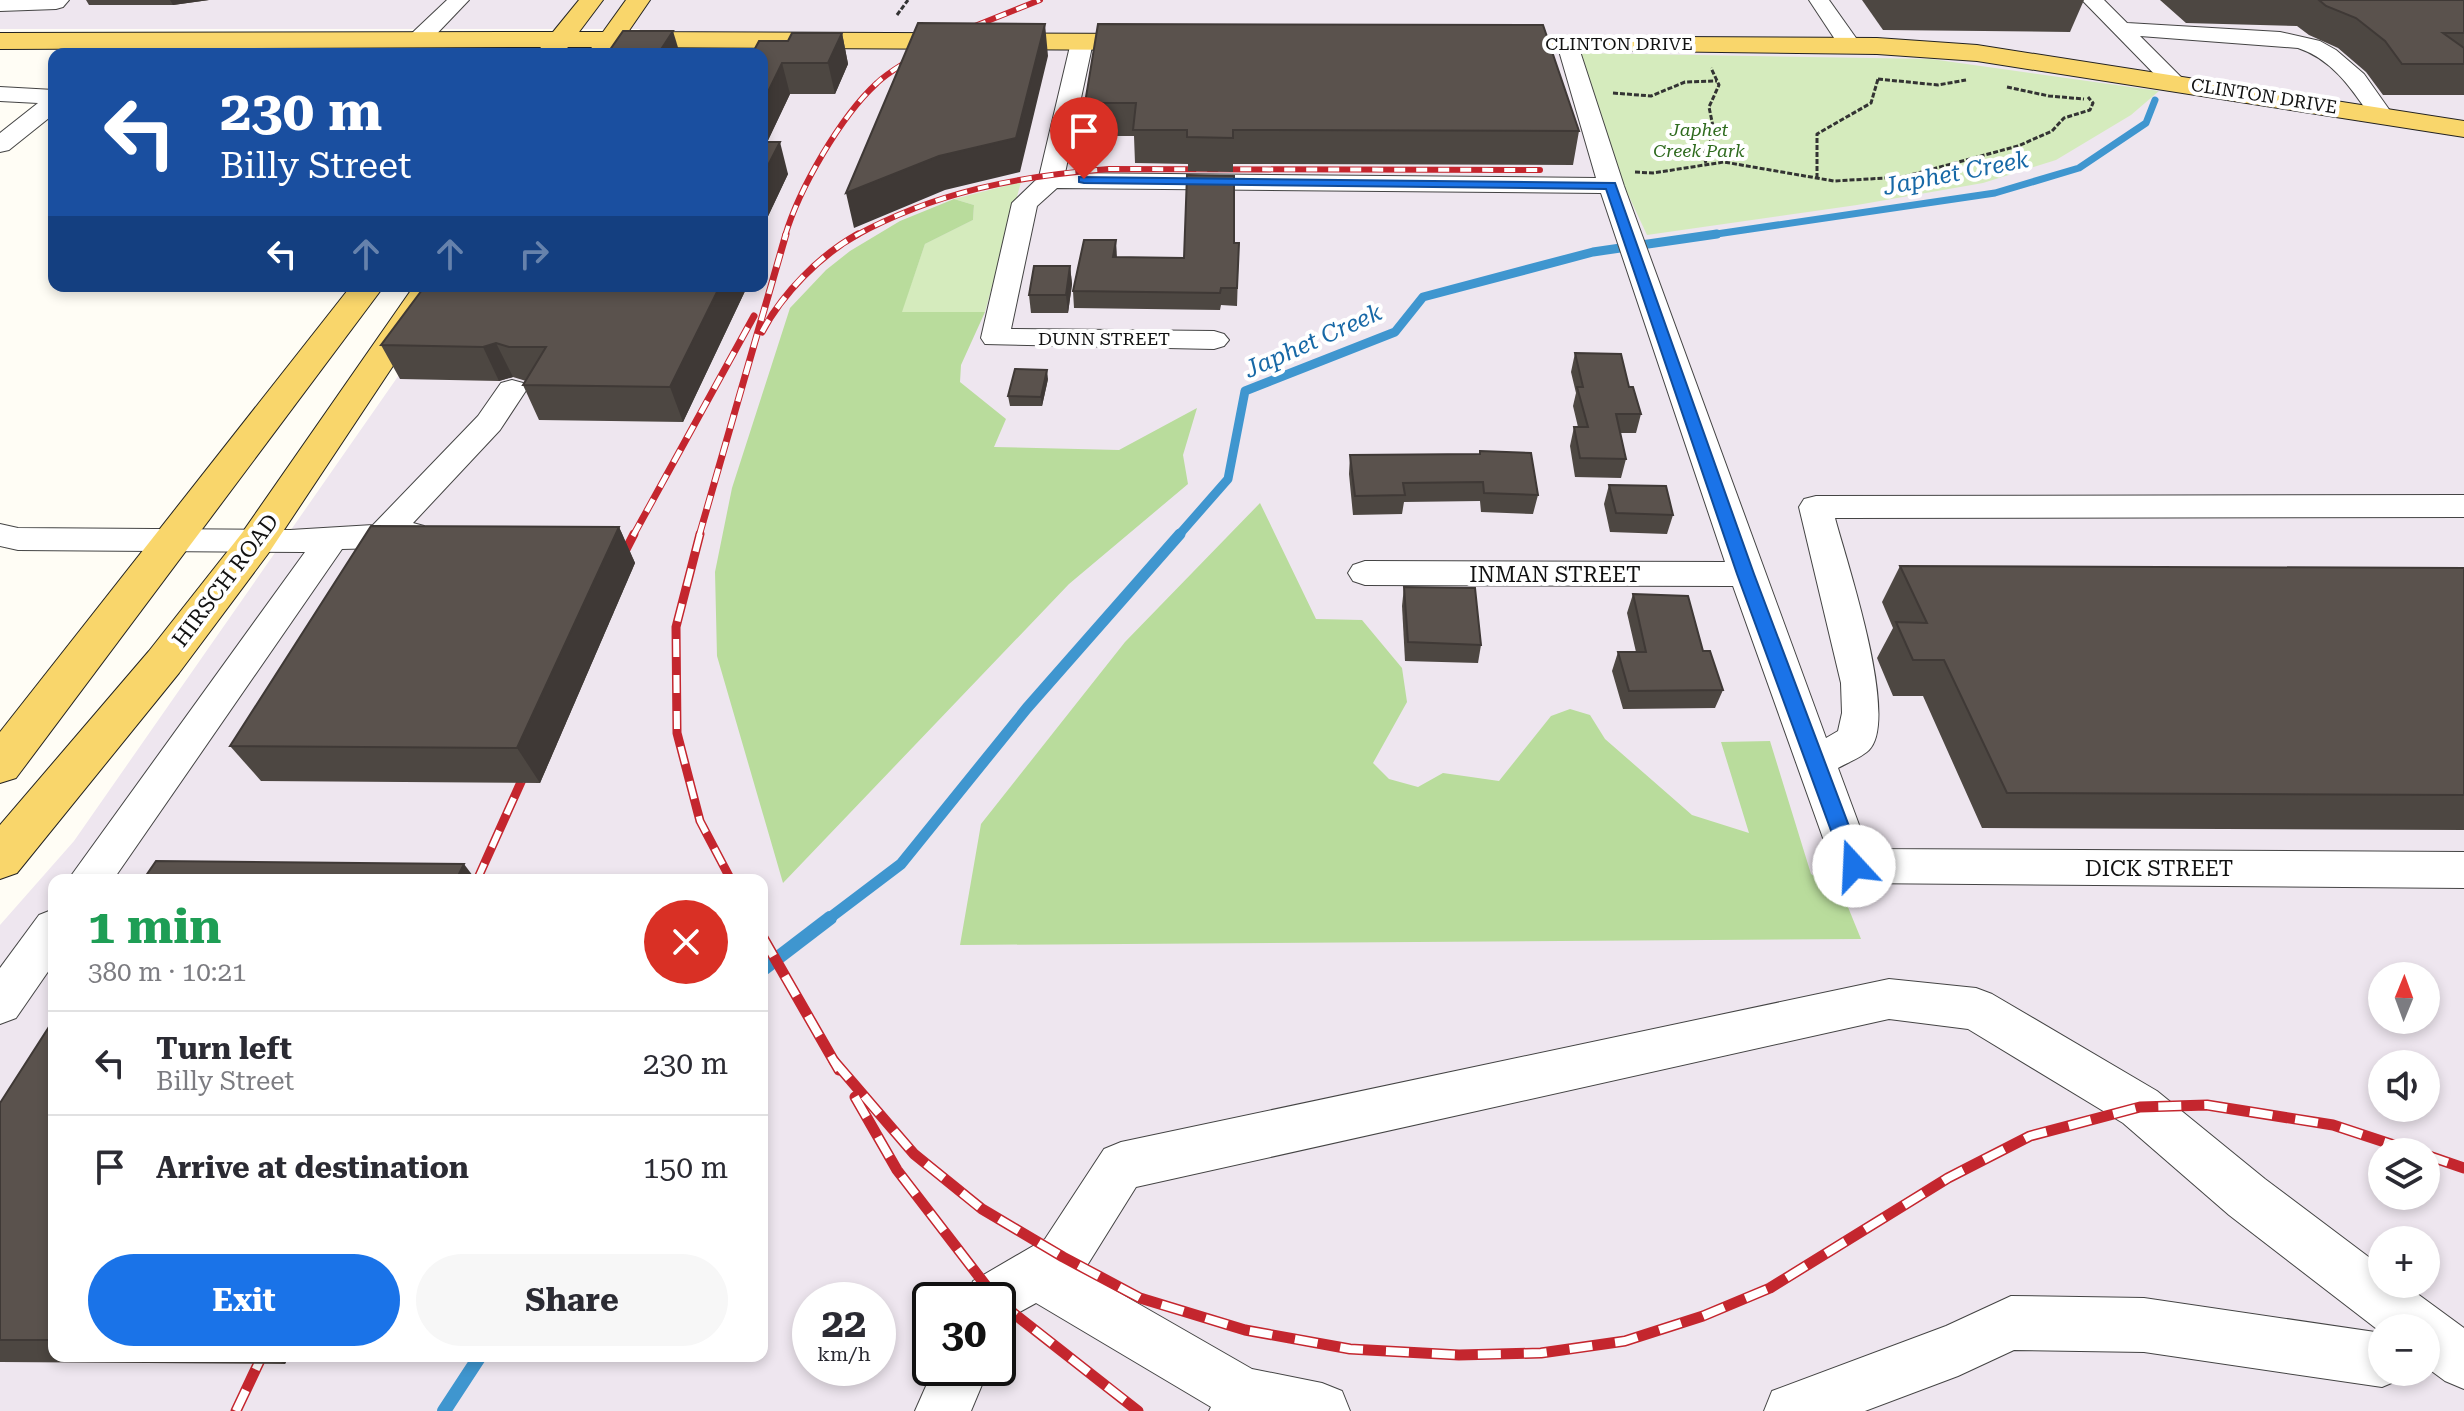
<!DOCTYPE html>
<html lang="en">
<head>
<meta charset="utf-8">
<style>
	:root { --surface:#fff; --page:#f7f7f7; --text:#2b2b33; --muted:#7c7c81; --line:#e1e1e2; --accent:#1a73e8 }
	body { margin:0; font-family:"Roboto Serif",serif; background:var(--page); color:var(--text); height:100vh; display:flex; flex-direction:column; font-size:30px; white-space:nowrap }
	* { box-sizing:border-box; margin:0 }
	p { font-size:26px; color:var(--muted) }
	.icon { flex:none; width:44px; height:44px; fill:none; stroke:currentColor; stroke-width:2; stroke-linecap:round; stroke-linejoin:round }
	.map { position:relative; flex:1; overflow:hidden }
	.side { position:absolute; left:48px; top:874px; width:720px; height:488px; display:flex; flex-direction:column; background:var(--surface); border-radius:16px; box-shadow:0 4px 12px #0003 }
	.side>* { flex:none }
	.hud { position:absolute; left:48px; top:48px; width:720px; height:244px; border-radius:16px; box-shadow:0 4px 12px #0003; background:#1a4fa0; color:#fff; overflow:hidden }
	.needle { width:52px; rotate:1deg }
	.buttons { position:absolute; left:2368px; top:962px; display:grid; gap:16px }
	.buttons a { display:grid; place-items:center; width:72px; height:72px; border-radius:50%; background:var(--surface); box-shadow:0 4px 12px #0003; font-size:40px }
	.speed { position:absolute; left:792px; top:1282px; display:flex; gap:16px; font-size:40px; font-weight:700; text-align:center }
	.speed>* { display:grid; place-content:center; width:104px; height:104px; border-radius:50%; background:var(--surface); box-shadow:0 4px 12px #0003; line-height:1 }
	.speed small { font-size:20px; font-weight:400 }
	.speed .limit { border:4px solid #111; border-radius:12px; background:#fff; color:#111 }
	.pin { position:absolute; display:grid; place-items:center; width:68px; height:68px; color:#fff; margin:-82px -34px; border-radius:50% 50% 50% 0; rotate:-45deg; box-shadow:0 0 8px #0007 }
	.pin .icon { rotate:45deg }
	.me { position:absolute; width:88px; margin:-44px; rotate:340deg; stroke-linejoin:round; filter:drop-shadow(0 0 6px #0008) }
	.turn { display:flex; align-items:center; gap:28px; height:168px; padding:0 40px; font-size:36px }
	.turn .icon { width:104px; height:104px; stroke-width:2.5 }
	.turn b { display:block; font-size:56px; line-height:68px }
	.lanes { display:flex; align-items:center; height:76px; padding:0 40px; background:#0003; justify-content:center; gap:40px; direction:ltr }
	.lanes .off { opacity:.35 }
	.round { display:grid; place-items:center; flex:none; width:84px; height:84px; border-radius:42px; background:var(--page) }
	.overview { display:flex; align-items:center; justify-content:space-between; height:136px; padding:0 40px }
	h1 { font-size:48px; font-weight:700; line-height:60px; color:#1e9e55 }
	.cta { display:flex; gap:16px; margin-top:auto; padding:16px 40px }
	.cta a { flex:1; height:92px; border-radius:48px; background:var(--accent); color:#fff; font-size:32px; font-weight:700; line-height:92px; text-align:center }
	.cta a+a { background:var(--page); color:var(--text) }
	ul { padding:0; list-style:none }
	li { display:flex; align-items:center; gap:24px; height:104px; padding:0 40px; border-top:2px solid var(--line) }
	li div { flex:1 }
	li b { display:block; font-size:30px }
	li em { font-style:normal }
	.map>svg:first-child { display:block }
</style>
</head>
<body>
<div class="map">
<svg width="2464" height="1411" viewBox="0 0 2464 1411">
	<rect width="100%" height="100%" fill="#fffdf5"/>
	<path fill="#eee6ef" fill-rule="evenodd" d="M0,0H2464V1411H0V925L74,841L461,286H762V54H624L640,29H0ZM54,880H762V1356H54ZM2382,976H2426V1020H2382ZM2382,1064H2426V1108H2382ZM2382,1152H2426V1196H2382ZM2382,1240H2426V1284H2382ZM810,1300H878V1368H810ZM930,1300H998V1368H930ZM2382,1328H2426V1372H2382Z"/>
	<g fill="#d5ebbd">
		<path d="M1580,53L1931,59L2159,91L2131,115L2056,160L1983,183L1857,205L1647,235L1618,173Z"/>
		<path d="M1021,182L985,312L901,313L925,244L973,220L974,205L954,199Z"/>
	</g>
	<g fill="#b9dc9c">
		<path d="M954,199L974,205L973,220L925,244L902,312H985L961,365L960,382L1006,419L994,447L1119,450L1197,408L1183,455L1188,484L1069,584L783,883L717,656L715,572L732,488L790,308L826,270L850,251L900,221Z"/>
		<path d="M1260,503L1316,619L1362,620L1402,668L1407,702L1373,763L1389,779L1418,787L1443,773L1499,781L1551,716L1570,709L1590,715L1605,739L1692,815L1749,833L1721,742L1770,741L1811,874L1841,890L1861,939L960,945L981,824L1125,642Z"/>
	</g>
	<g fill="none" stroke-linecap="round" stroke-linejoin="round">
		<path stroke="#3f96cf" stroke-width="7" d="M1703,236L1995,193L2079,168L2146,123L2155,100"/>
		<path stroke="#3f96cf" stroke-width="9" d="M1178,536L1228,479L1245,391L1395,332L1423,297L1593,252L1717,234"/>
		<path stroke="#3f96cf" stroke-width="11" d="M827,920L901,864L1027,708L1180,534"/>
		<g stroke="#3f96cf" stroke-width="14">
			<path d="M762,970L830,918"/>
			<path d="M444,1411L480,1356"/>
		</g>
		<defs>
			<g id="minor">
				<path d="M0,0H69L63,7L56,9L0,11Z"/>
				<path d="M447,0H469L427,44H411L408,39L411,34Z"/>
				<path d="M1809,0H1829L1861,45L1858,50H1842Z"/>
				<path d="M2082,0H2104L2127,23L2280,32L2320,41L2336,50L2364,74L2393,115L2389,120H2373C2353,91 2334,60 2298,48L2140,36L2186,82L2183,87H2167Z"/>
				<path d="M1082,35L1093,42L1065,173L1596,178L1557,44L1568,37L1576,39L1624,186L1826,738L1838,731L1842,713L1841,683L1799,507L1804,499L1816,496L2464,495V517L1835,518C1846,560 1900,719 1869,750C1862,757 1847,763 1838,768L1868,849L2464,852V888L1854,883L1839,878L1833,866L1733,586L1365,585L1353,581L1348,573L1353,565L1365,561L1725,562L1601,193L1057,188L1037,206L1011,329L1214,331L1224,334L1229,340L1224,346L1214,349L985,344L981,338L1012,203L1039,177L1071,42Z"/>
				<path d="M0,87L54,90V114L9,150L0,152V133L38,103L0,101Z"/>
				<path d="M512,380L523,383L527,389L500,430L413,523L424,526L429,534L424,542L381,548L342,549L113,880H68L305,552L18,550L0,546V524L18,528L290,530L373,525L478,416L501,383Z"/>
				<path d="M54,909V963L16,1018L0,1024V968L39,915Z"/>
				<path d="M1889,979L1976,988L1992,994L2157,1091L2265,1179L2382,1267V1284H2404L2464,1328V1389L2445,1381L2426,1367V1328H2382V1333L2229,1215L2123,1123L1968,1029L1889,1019L1136,1187L1083,1272L1252,1369L1322,1383L1342,1391L1350,1411H1209L1211,1407L1036,1303L998,1324V1300H966L973,1281L1045,1239L1104,1149L1121,1142Z"/>
				<path d="M2011,1296L2144,1298L2382,1333V1372H2404L2401,1379L2382,1387L2144,1352L2014,1350L1958,1376L1865,1411H1764L1772,1391L1946,1326Z"/>
				<path d="M934,1368H989L971,1411H915Z"/>
			</g>
			<g id="major">
				<path d="M579,0H603L579,32H603L626,0H650L628,32L1156,34L1165,37L1169,42L1165,47L1156,50L618,47L613,54H587L592,47H568L562,54H536L541,47L0,49V33L553,32Z"/>
				<path d="M1489,36L1877,38L1977,45L2464,121V137L1977,61L1877,54L1480,49L1476,44L1480,39Z"/>
				<path d="M351,286H384L16,778L0,783V732Z"/>
				<path d="M414,286H446L270,551L179,673L17,873L0,879V825L149,651L242,533Z"/>
			</g>
		</defs>
		<use href="#minor" stroke="#444" stroke-width="2"/>
		<use href="#major" stroke="#222" stroke-width="2"/>
		<g stroke="#333" stroke-width="3" stroke-dasharray="5 2" stroke-linecap="butt">
			<path d="M897,15L908,0"/>
			<path d="M1878,79L1938,85L1966,80"/>
			<path d="M2007,87L2049,96L2084,99"/>
			<path d="M1613,93L1651,96L1685,82L1717,81"/>
			<path d="M1706,163L1702,151L1715,136L1709,107L1719,85L1711,68"/>
			<path d="M1635,172L1653,173L1724,162L1834,181L1903,177L2018,146L2052,131L2064,118L2090,110L2093,103L2088,97"/>
			<path d="M1817,178V134L1871,103L1878,79"/>
		</g>
		<use href="#minor" fill="#fff" fill-rule="evenodd"/>
		<use href="#major" fill="#f9d66b" fill-rule="evenodd"/>
		<defs>
			<g id="rail-far3">
				<path d="M955,34L1040,0"/>
				<path d="M785,236C799,189 840,117 877,83C888,72 904,64 917,55"/>
				<path d="M855,236C935,192 1018,176 1109,169L1540,170"/>
			</g>
			<g id="rail-far2">
				<path d="M762,332C782,294 820,255 858,234"/>
				<path d="M633,536L754,316"/>
				<path d="M699,536L786,234"/>
			</g>
			<g id="rail-far1">
				<path d="M700,534L676,627L677,733L700,821L731,880"/>
				<path d="M618,565L634,534"/>
				<path d="M477,880L530,762"/>
			</g>
			<g id="rail">
				<path d="M762,936L839,1070"/>
				<path d="M834,1061L914,1154L982,1209L1063,1257L1140,1298L1245,1330L1350,1349L1459,1355L1541,1353L1625,1341L1703,1316L1770,1288L1948,1178L2030,1136L2140,1107L2207,1105L2333,1125L2415,1152"/>
				<path d="M855,1097L897,1170L997,1300"/>
				<path d="M2426,1155L2464,1168"/>
				<path d="M998,1301L1138,1411"/>
				<path d="M236,1411L262,1356"/>
			</g>
		</defs>
		<use href="#rail-far3" stroke="#c4262e" stroke-width="6"/>
		<use href="#rail-far2" stroke="#c4262e" stroke-width="7"/>
		<use href="#rail-far1" stroke="#c4262e" stroke-width="9"/>
		<use href="#rail" stroke="#c4262e" stroke-width="11"/>
		<use href="#rail-far3" stroke="#fff" stroke-width="4" stroke-dasharray="11" stroke-linecap="butt"/>
		<use href="#rail-far2" stroke="#fff" stroke-width="5" stroke-dasharray="14" stroke-linecap="butt"/>
		<use href="#rail-far1" stroke="#fff" stroke-width="6" stroke-dasharray="18" stroke-linecap="butt"/>
		<use href="#rail" stroke="#fff" stroke-width="8" stroke-dasharray="23" stroke-linecap="butt"/>
	</g>
	<g fill="#4d4742">
		<path d="M86,0H209L173,5H89Z"/>
		<path d="M1862,0H2084L2070,32L1883,30Z"/>
		<path d="M2160,0H2464V95H2383L2366,72L2338,48L2309,35L2297,26L2186,23Z"/>
		<path d="M1098,24L1579,131L1573,165L1233,164V172L1188,171V164L1135,163L1134,136H1088L1085,103Z"/>
		<path d="M842,33L848,64L835,94H790L767,142L788,174L762,229V54L788,41Z"/>
		<path d="M1234,243H1239L1237,306L1221,305L1220,310L1074,308L1073,291L1117,257L1184,258Z"/>
		<path d="M1070,266L1072,284L1068,313H1031L1029,295Z"/>
		<path d="M425,286H745L746,289L683,422L539,420L523,385L526,381L513,377L499,381L400,379L381,345Z"/>
		<path d="M1575,353L1629,387L1641,414L1636,433H1620L1626,459L1621,478L1575,477L1570,446L1574,427H1578L1573,406L1576,393L1571,372Z"/>
		<path d="M1048,379L1042,406H1010L1008,396Z"/>
		<path d="M1480,451L1538,495L1533,514L1481,512L1480,501L1404,502L1402,514L1353,515L1349,474L1350,455L1479,454Z"/>
		<path d="M1609,485L1673,515L1667,534L1610,532L1604,504Z"/>
		<path d="M619,527L635,563L540,783L261,781L230,746Z"/>
		<path d="M1900,566L2464,568V830L1982,828L1923,696H1893L1877,658L1893,628L1882,602Z"/>
		<path d="M1404,587L1481,645L1478,663L1405,661L1402,606Z"/>
		<path d="M1633,594L1723,690L1715,708L1623,709L1612,671L1618,652H1636L1627,613Z"/>
		<path d="M54,1019V1356H289L285,1364L0,1362V1103Z"/>
	</g>
	<g fill="#3f3936">
		<path d="M170,0H209L173,5Z"/>
		<path d="M1045,24L1048,56L1020,172L945,190L854,228L846,193L939,156Z"/>
		<path d="M673,31L680,54H658Z"/>
		<path d="M842,33L848,64L835,94L828,63Z"/>
		<path d="M782,63L790,94L765,147L762,148V104Z"/>
		<path d="M780,142L788,174L762,229V177Z"/>
		<path d="M1116,240L1117,258L1113,257Z"/>
		<path d="M1070,266L1072,284L1068,313L1066,295Z"/>
		<path d="M720,286H745L746,289L683,422L670,387Z"/>
		<path d="M496,343L513,377L499,381L483,347Z"/>
		<path d="M1047,370L1048,379L1042,406L1041,397Z"/>
		<path d="M619,527L635,563L540,783L517,748Z"/>
		<path d="M464,864L476,880H456Z"/>
		<path d="M269,1356H289L285,1364Z"/>
	</g>
	<g fill="#5a524d" stroke="#3f3936" stroke-width="2">
		<path d="M2319,0H2464V33H2443L2464,48V64H2402L2385,41L2356,18L2326,6Z"/>
		<path d="M918,23L1045,24L1016,138L939,156L846,193Z"/>
		<path d="M1098,24L1543,25L1579,131L1233,130V138L1187,137V130H1133L1136,103H1085Z"/>
		<path d="M623,31H673L658,54H607Z"/>
		<path d="M792,33H842L828,63H782L762,104V54H752L759,41H788Z"/>
		<path d="M762,142H780L762,177Z"/>
		<path d="M1187,175L1234,176V243H1239L1237,288H1221L1220,293L1073,291L1084,240H1116L1113,257L1184,258Z"/>
		<path d="M1034,266H1070L1066,295H1029Z"/>
		<path d="M425,286H720L670,387L523,385L546,347H509L496,343L483,347L381,345Z"/>
		<path d="M1575,353L1621,354L1629,387H1633L1641,414H1616L1626,459L1580,458L1574,427H1588L1577,387H1583Z"/>
		<path d="M1015,369L1047,370L1041,397L1008,396Z"/>
		<path d="M1480,451L1531,453L1538,495L1484,493L1483,482L1403,483L1405,495L1355,496L1350,455L1480,454Z"/>
		<path d="M1609,485L1666,486L1673,515L1616,513Z"/>
		<path d="M371,526L619,527L517,748L230,746Z"/>
		<path d="M1900,566L2464,568V795L2007,793L1944,660H1913L1896,622L1927,623Z"/>
		<path d="M1404,587L1475,588L1481,645L1408,642Z"/>
		<path d="M1633,594L1688,596L1703,651H1710L1723,690L1629,691L1618,652H1646Z"/>
		<path d="M156,861L464,864L456,880H143Z"/>
		<path d="M54,1019V1340H0V1103Z"/>
	</g>
	<path fill="#1a73e8" stroke="#114b97" stroke-width="2" d="M1079,177L1615,183L1754,574L1864,866L1861,872L1854,875L1846,872L1844,866L1737,574L1606,189L1084,183L1079,182Z"/>
	<g text-anchor="middle" stroke-width="8" stroke-linejoin="round" paint-order="stroke">
		<g font-size="18" fill="#111" stroke="#fff">
			<text x="1619" y="50">CLINTON DRIVE</text>
			<text transform="translate(2264 96) rotate(9)" y="6">CLINTON DRIVE</text>
			<text x="1104" y="345">DUNN STREET</text>
		</g>
		<g font-size="18" font-style="italic" fill="#2f6b1f" stroke="#fff">
			<text x="1699" y="136">Japhet<tspan x="1699" dy="21">Creek Park</tspan></text>
		</g>
		<g font-size="22" fill="#111" stroke="#fff">
			<text x="1555" y="582">INMAN STREET</text>
			<text transform="translate(225 580) rotate(-53)" y="8">HIRSCH ROAD</text>
			<text x="2159" y="876">DICK STREET</text>
		</g>
		<g font-size="24" font-style="italic" fill="#1768a6" stroke="#fff">
			<text transform="translate(1956 173) rotate(-11)" y="8">Japhet Creek</text>
			<text transform="translate(1313 341) rotate(-24)" y="8">Japhet Creek</text>
		</g>
	</g>
</svg>
<div class="buttons">
<a><svg class="needle" viewBox="-14 -14 28 28"><path d="M0-13l5 13h-10z" fill="#e53935"/><path d="M0 13l5-13h-10z" fill="#7c7c81"/></svg></a>
<a><svg class="icon" aria-label="sound" viewBox="0 0 24 24"><path d="M4 9h4l5-4v14l-5-4H4zM17 9q2 3 0 6"/></svg></a>
<a><svg class="icon" aria-label="layers" viewBox="0 0 24 24"><path d="M12 4l9 5-9 5-9-5zM3 14l9 5 9-5"/></svg></a>
<a>+</a>
<a>−</a>
</div>
<div class="speed"><div>22<small>km/h</small></div><div class="limit">30</div></div>
<div class="pin" style="left:1084px;top:179px;background:#d93025"><svg class="icon" aria-label="arrive" viewBox="0 0 24 24"><path d="M6 21V4h12l-3 4 3 4H6"/></svg></div>
<svg class="me" style="left:1854px;top:866px" viewBox="-20 -20 40 40"><circle r="19" fill="#fff"/><path d="M0-13L10 11 0 6-10 11z" fill="#1a73e8"/></svg>
<div class="hud">
<div class="turn"><svg class="icon" aria-label="left" viewBox="0 0 24 24"><path d="M17 20v-9H6M10 6l-5 5 5 5"/></svg><div><b>230 m</b>Billy Street</div></div>
<div class="lanes"><svg class="icon" aria-label="left" viewBox="0 0 24 24"><path d="M17 20v-9H6M10 6l-5 5 5 5"/></svg><svg class="icon off" aria-label="ahead" viewBox="0 0 24 24"><path d="M12 20V5M6 11l6-6 6 6"/></svg><svg class="icon off" aria-label="ahead" viewBox="0 0 24 24"><path d="M12 20V5M6 11l6-6 6 6"/></svg><svg class="icon off" aria-label="right" viewBox="0 0 24 24"><path d="M7 20v-9h11M14 6l5 5-5 5"/></svg></div>
</div>
<section class="side">
<div class="overview"><div><h1>1 min</h1><p>380 m · 10:21</p></div><a class="round" style="background:#d93025;color:#fff"><svg class="icon" aria-label="close" viewBox="0 0 24 24"><path d="M6 6l12 12M18 6L6 18"/></svg></a></div>
<ul>
<li><svg class="icon" aria-label="left" viewBox="0 0 24 24"><path d="M17 20v-9H6M10 6l-5 5 5 5"/></svg><div><b>Turn left</b><p>Billy Street</p></div><em>230 m</em></li>
<li><svg class="icon" aria-label="arrive" viewBox="0 0 24 24"><path d="M6 21V4h12l-3 4 3 4H6"/></svg><div><b>Arrive at destination</b></div><em>150 m</em></li>
</ul>
<div class="cta"><a>Exit</a><a>Share</a></div>
</section>
</div>
</body>
</html>
